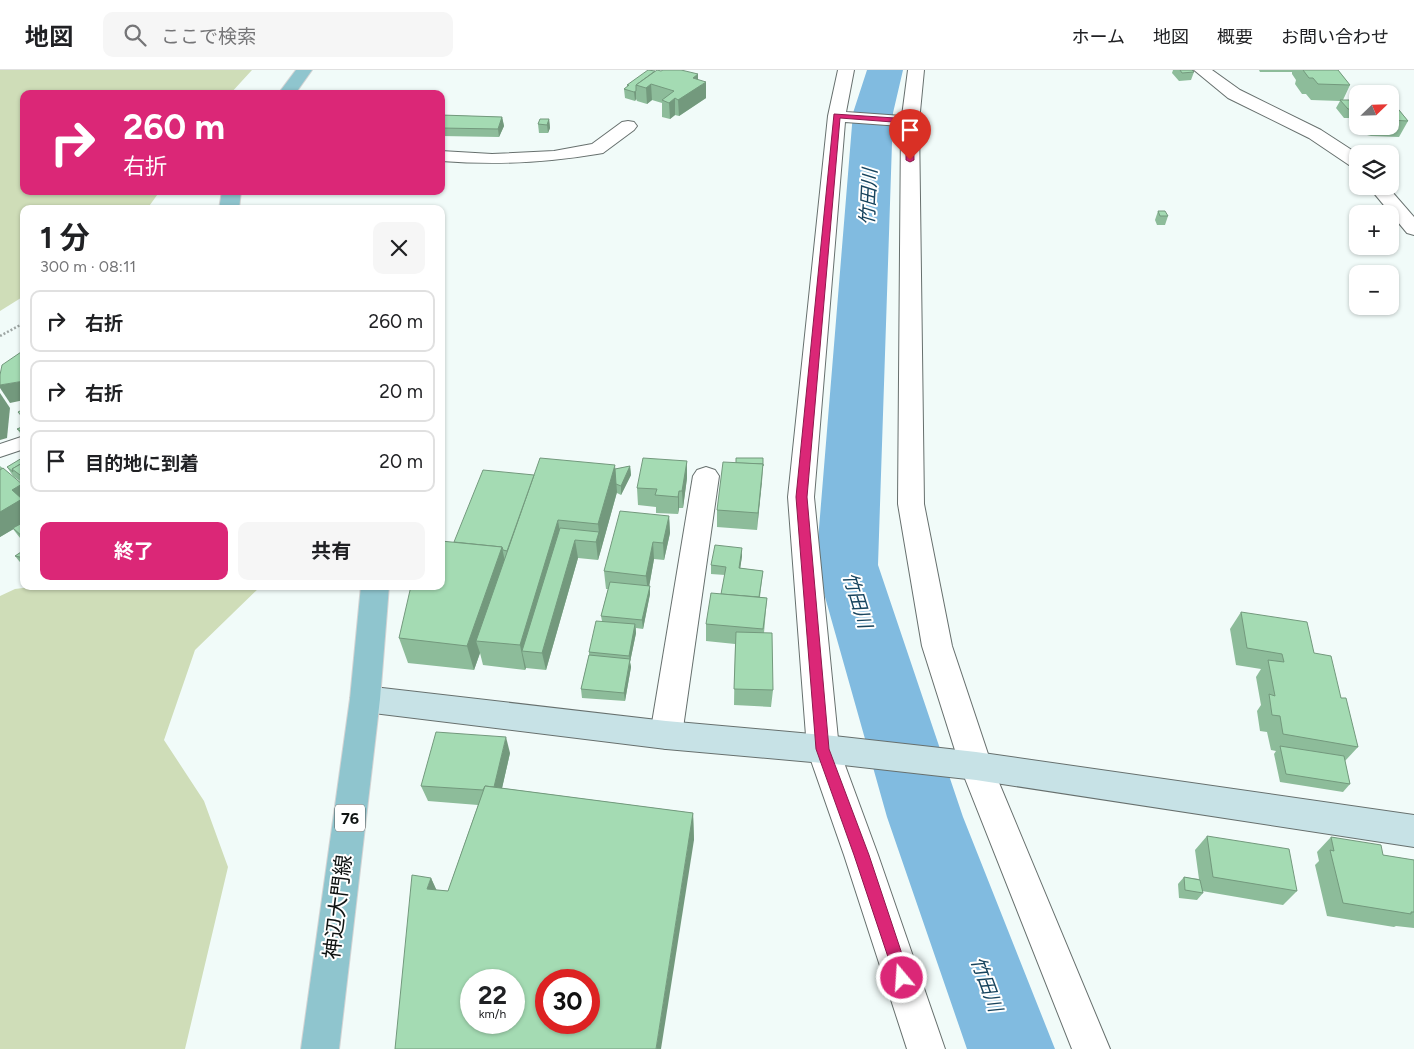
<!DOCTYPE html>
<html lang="ja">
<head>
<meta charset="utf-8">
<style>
	:root { --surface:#fff; --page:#f6f6f6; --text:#202124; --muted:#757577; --line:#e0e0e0; --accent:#db2777 }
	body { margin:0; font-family:Figtree,"Noto Sans JP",sans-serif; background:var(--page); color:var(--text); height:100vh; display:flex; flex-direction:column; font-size:19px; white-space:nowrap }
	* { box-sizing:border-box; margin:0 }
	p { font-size:16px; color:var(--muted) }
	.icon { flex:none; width:28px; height:28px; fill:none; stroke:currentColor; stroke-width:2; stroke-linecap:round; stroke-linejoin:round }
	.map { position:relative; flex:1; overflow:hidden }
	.panel { position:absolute; left:20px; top:135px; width:425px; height:385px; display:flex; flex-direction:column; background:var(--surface); border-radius:10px; box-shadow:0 1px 4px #0004 }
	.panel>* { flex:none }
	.banner { position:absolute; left:20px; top:20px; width:425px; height:105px; border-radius:10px; box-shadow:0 1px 4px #0004; background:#db2777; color:#fff; overflow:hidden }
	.needle { width:32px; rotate:67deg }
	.tools { position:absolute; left:1349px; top:15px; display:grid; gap:10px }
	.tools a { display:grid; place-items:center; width:50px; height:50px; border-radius:10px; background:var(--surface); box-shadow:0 1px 4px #0004; font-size:25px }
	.speed { position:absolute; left:460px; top:899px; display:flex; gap:10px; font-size:25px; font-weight:700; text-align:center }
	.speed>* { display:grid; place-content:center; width:65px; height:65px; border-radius:50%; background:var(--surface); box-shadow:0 1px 4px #0004; line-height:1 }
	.speed small { font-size:12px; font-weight:400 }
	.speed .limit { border:8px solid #d22; background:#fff; color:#111 }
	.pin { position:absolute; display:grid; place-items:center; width:42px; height:42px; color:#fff; margin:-51px -21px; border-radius:50% 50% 50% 0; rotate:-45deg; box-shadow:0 0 5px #0007 }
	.pin .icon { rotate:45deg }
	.me { position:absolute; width:55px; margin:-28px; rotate:342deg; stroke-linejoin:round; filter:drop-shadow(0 0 4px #0008) }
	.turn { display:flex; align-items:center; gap:18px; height:105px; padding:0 20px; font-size:22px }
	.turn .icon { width:65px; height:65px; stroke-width:2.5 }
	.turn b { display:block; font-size:35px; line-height:42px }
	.round { display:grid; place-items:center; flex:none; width:52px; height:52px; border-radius:10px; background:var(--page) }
	.overview { display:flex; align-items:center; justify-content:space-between; height:85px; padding:0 20px }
	h1 { font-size:30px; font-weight:700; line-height:38px }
	.action { display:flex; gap:10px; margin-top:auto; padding:10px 20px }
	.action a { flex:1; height:58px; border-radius:10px; background:var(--accent); color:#fff; font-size:20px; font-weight:700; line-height:58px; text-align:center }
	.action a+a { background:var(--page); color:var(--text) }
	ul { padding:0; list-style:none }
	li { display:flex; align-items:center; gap:15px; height:62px; margin:0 10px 8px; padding:0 10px; border:2px solid var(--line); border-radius:10px }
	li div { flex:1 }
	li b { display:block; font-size:19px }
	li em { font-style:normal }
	header { display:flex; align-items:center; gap:30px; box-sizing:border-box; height:70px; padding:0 25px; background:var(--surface); border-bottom:1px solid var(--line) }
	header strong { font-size:24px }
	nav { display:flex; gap:28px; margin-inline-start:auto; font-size:18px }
	.search { width:350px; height:45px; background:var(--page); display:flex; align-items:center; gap:12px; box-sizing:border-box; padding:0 18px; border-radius:10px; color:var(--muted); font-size:19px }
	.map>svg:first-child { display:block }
</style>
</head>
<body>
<header>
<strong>地図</strong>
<div class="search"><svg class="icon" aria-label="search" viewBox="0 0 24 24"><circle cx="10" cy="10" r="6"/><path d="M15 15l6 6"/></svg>ここで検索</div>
<nav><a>ホーム</a><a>地図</a><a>概要</a><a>お問い合わせ</a></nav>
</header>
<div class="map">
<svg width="1414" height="979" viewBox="0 0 1414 979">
	<rect width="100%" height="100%" fill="#f1fbf9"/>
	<g fill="#cfddb8">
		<path d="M0,0H252L230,24H24V121H160L147,139H24V226L0,241Z"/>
		<path d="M39,516H261L195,580L164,670L204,731L228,797L185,979H0V526L15,519Z"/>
	</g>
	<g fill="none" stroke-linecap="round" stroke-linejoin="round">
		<path fill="#81bbe0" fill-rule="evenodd" d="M867,0H903L893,43L878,495L963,747L1055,979H967L887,747L816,495L853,43Z"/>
		<defs>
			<path id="lane" d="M24,366V379L0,387V374Z"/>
			<g id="street">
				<path d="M838,0H854L846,42L902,46L908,0H924L919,52L924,434L952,576L992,696L1110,979H1072L960,696L922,576L898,434L901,56L845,52L814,427L839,679L878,785L945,979H907L844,785L807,679L788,427L828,46Z"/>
				<path d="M1194,0H1212L1240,20L1321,60L1358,84V98L1352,97L1309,68L1228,28Z"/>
				<path d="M628,51L634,52L637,56L634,60L603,83L597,84C544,93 495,95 441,91V81L492,84L554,81L592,74L622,52Z"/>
				<path d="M1368,116H1387L1414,147V165L1407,163Z"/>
				<path d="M706,397L715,400L719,406L682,665L677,675L666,679L655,675L650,665L693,406L697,400Z"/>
			</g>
			<path id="secondary" d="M365,616L666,651L834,666L976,682L1414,745V777L976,710L834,694L666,679L365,642L354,638L350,629L354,620Z"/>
			<g id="primary">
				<path d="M296,0H312L295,24H278Z"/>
				<path d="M222,121H241L239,139H219Z"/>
				<path d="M361,516H389L380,629L339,979H301L350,629Z"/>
			</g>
		</defs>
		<use href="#lane" stroke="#67706e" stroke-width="2"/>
		<use href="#street" stroke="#67706e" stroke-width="2"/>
		<use href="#secondary" stroke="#67706e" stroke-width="2"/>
		<use href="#primary" stroke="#d4d4d4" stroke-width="2"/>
		<path stroke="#9da5a3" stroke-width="2.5" stroke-dasharray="2 2" stroke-linecap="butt" d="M0,266L24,253"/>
		<use href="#lane" fill="#fff" fill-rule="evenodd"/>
		<use href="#street" fill="#fff" fill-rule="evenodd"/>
		<use href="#secondary" fill="#c7e2e6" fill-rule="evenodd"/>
		<use href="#primary" fill="#8fc5ce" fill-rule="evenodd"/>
	</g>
	<g fill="#8dbc9a">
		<path d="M1173,0H1192L1194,2L1191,10L1179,11L1172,3Z"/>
		<path d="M1259,0H1338L1350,15L1343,30H1350L1355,21L1358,24V50L1356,48H1344L1336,38L1340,31L1311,30L1306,24H1302L1295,14L1296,10L1292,4V2H1260Z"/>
		<path d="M655,1L698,4V10L706,28L679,46L675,45L670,49L662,47V33L652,30L647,34L637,31L636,29L635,31L625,28L624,19L627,17V15Z"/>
		<path d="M1390,29L1408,51L1399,67L1371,66L1363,64L1356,55L1358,52V56H1390Z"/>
		<path d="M441,45L502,47L504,56L499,67L441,66Z"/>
		<path d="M549,49L550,58L548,63H539L538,54Z"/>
		<path d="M1158,141L1168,146L1165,155H1157L1155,150Z"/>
		<path d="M24,356V368L17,359Z"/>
		<path d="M763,388L762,405L757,460L717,457V440L736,393Z"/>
		<path d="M24,390V417L20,411L13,406L7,397Z"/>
		<path d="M687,391V408L683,438H679L678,444L656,443V437L638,435L637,418Z"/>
		<path d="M0,396L22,414L24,418V473L13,459L0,467Z"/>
		<path d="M630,396L631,405L621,425L617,423V422L598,490L578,488L546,600L526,598L525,600L483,595L480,583L474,600L408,593L399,568L454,472L534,405L615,399Z"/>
		<path d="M669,446L670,463L664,490L654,489L649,516L650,524L643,559L636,558V563L630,592L631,597L625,631L582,628L581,619L589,585V582L602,551L601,546L608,519H606L604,501Z"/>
		<path d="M24,481V497L15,486Z"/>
		<path d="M742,486L740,498L763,501L760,527L767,528L764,563L773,620L771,637L734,635L735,574L706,571V554L721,524L725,505L711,504V495Z"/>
		<path d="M1241,542L1314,583L1341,628L1358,677L1345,691L1350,714L1343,722L1280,712L1274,684L1276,681L1271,680L1267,662L1260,661L1257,641L1261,635L1256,607L1261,599L1236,595L1230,559Z"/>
		<path d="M510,683L502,718L693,743L694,770L395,979L431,808L436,820L448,821L478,735L428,731L421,716Z"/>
		<path d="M1207,766L1297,821L1283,835L1202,821L1203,823L1197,830L1179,828L1178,814L1184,807L1199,809L1195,780Z"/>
		<path d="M1331,767L1383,785L1414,790V858L1396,856L1394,857L1327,846L1315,795L1319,791L1317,782Z"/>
	</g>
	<g fill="#73997d">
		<path d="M698,4V17L706,12V28L679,46L678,30L693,8Z"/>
		<path d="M651,14L652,30L647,34L646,18Z"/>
		<path d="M636,21V29L635,31L634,22Z"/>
		<path d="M675,28V45L670,49L669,33Z"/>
		<path d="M502,47L504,56L499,67L498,59Z"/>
		<path d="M549,49L550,58L548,63L547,55Z"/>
		<path d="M24,311V330L10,333L0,318V315Z"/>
		<path d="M0,323L10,338L7,368L0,370Z"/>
		<path d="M687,391V408L683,438L682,421Z"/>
		<path d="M763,394L762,412L757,460L758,443Z"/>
		<path d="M615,395L617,422L601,480L598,454Z"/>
		<path d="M630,396L631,405L621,425V416Z"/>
		<path d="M22,414L24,418V453L0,467V442L12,420Z"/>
		<path d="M679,421V438L678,444V427Z"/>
		<path d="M669,446L670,463L664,490L663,473Z"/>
		<path d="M558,450L562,476L522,581L526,598L525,600L520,575Z"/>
		<path d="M599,462L601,480L598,490L596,472Z"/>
		<path d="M575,470L578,488L546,600L542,583Z"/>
		<path d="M653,472L654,489L648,523L646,506Z"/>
		<path d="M502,477L507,502L476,571L480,583L474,600L467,576Z"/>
		<path d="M742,478V486L739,507V498Z"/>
		<path d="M650,516V524L643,559L642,550Z"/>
		<path d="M635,554L636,563L630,592L631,597L625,631L624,623L630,591L629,586Z"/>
		<path d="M506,667L510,683L498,736L493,721Z"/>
		<path d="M693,743L694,770L661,979H656Z"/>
		<path d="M431,808L443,834L427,819Z"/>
	</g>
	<g fill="#a4dbb3" stroke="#73997d" fill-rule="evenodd">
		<path d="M648,0L655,1L636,15V21L634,22L624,19L629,15H627Z"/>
		<path d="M657,0L661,1L663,0H681L698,4L693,8L706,12L678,30L675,28L669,33L662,30L674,21L651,14L646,18L636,15Z"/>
		<path d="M1180,0H1192L1194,2L1182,3Z"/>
		<path d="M1303,0H1338L1350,15L1318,14L1313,8H1309Z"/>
		<path d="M1355,21H1383L1385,24H1358Z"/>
		<path d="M1390,29L1408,51L1390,50Z"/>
		<path d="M1340,30H1352L1358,37V40L1348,39Z"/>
		<path d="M441,45L502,47L498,59L441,58Z"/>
		<path d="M540,49H549L547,55L538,54Z"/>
		<path d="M1158,141H1165L1168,146H1160Z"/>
		<path d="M24,280V311L0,315V305L2,295Z"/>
		<path d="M24,339V349L18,342Z"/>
		<path d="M24,356V363L17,359Z"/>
		<path d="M22,388L24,390V392L12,399L13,402L7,397Z"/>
		<path d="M540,388L615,395L598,454L558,450L520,575L476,571Z"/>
		<path d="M643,388L687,391L682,421H679L678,427L655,425L657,419L637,418Z"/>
		<path d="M736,388H763V396V394L736,393Z"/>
		<path d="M24,392V408L12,399Z"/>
		<path d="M723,392L763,394L758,443L717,440Z"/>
		<path d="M630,396L621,416L616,414L615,399Z"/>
		<path d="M3,398L22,414L12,420L22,429L0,442V400Z"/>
		<path d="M483,400L534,405L507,481L503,480L502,477L454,472Z"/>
		<path d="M620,441L669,446L663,473L653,472L646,506L604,501Z"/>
		<path d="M24,452V468L13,458Z"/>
		<path d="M560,458L599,462L596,472L575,470L542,583L522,581Z"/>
		<path d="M441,471L502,477L467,576L399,568L411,516H441Z"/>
		<path d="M715,475L742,478L739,498L763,501L759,527L721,524L726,497L711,495Z"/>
		<path d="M24,480V488L15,486Z"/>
		<path d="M610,512L650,516L642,550L601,546Z"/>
		<path d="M711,523L767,528L763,559L706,554Z"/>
		<path d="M1241,542L1307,552L1314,583L1331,586L1341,628H1346L1358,677L1283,664L1280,646L1272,645L1269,624L1275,626L1268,590L1284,592L1282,584L1247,578Z"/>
		<path d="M596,551L635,554L629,586L589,582Z"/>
		<path d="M736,562L772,563L773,620L734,619Z"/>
		<path d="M589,585L630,589L624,623L581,619Z"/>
		<path d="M436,662L506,667L494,717L485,716L483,720L421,716Z"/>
		<path d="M1280,676L1344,686L1350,714L1286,704Z"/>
		<path d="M485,716L693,743L656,979H395L412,805L431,808L427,819L448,821ZM471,910H514V952H471ZM546,910H589V952H546Z"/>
		<path d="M1207,766L1289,779L1297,821L1213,807Z"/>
		<path d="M1331,767L1381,775L1383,785L1414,790V842H1411V844L1343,833L1330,780L1334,781Z"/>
		<path d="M1184,807L1200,810L1203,823L1185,820Z"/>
	</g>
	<path fill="#db2777" stroke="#8e194d" d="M834,44L910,49L913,52L914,90L910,92L906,90V53L840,48L807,427L829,679L869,785L910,908L908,914L902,916L897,914L854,785L816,679L796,427Z"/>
	<g text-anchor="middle" stroke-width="4" stroke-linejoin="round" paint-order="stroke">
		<rect fill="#fff" stroke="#565958" stroke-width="1" x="335" y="734.5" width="30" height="27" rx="4"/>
		<g font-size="16" font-weight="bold" fill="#0e1211">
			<text x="350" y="754">76</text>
		</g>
		<g font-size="19" font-style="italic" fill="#17445e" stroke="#fff">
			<text transform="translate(868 127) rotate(-87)" y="7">竹田川</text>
			<text transform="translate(858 530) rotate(73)" y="7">竹田川</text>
			<text transform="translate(987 914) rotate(70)" y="7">竹田川</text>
		</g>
		<g font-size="21" fill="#0e1211" stroke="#fff">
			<text transform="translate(338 837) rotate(-83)" y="7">神辺大門線</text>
		</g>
	</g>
</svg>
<div class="tools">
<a><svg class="needle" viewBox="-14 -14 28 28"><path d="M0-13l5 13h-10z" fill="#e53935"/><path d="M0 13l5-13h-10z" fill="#757577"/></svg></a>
<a><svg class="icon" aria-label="layers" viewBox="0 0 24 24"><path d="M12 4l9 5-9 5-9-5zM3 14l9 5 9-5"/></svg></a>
<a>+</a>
<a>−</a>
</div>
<div class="speed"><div>22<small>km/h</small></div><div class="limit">30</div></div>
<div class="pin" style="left:910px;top:90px;background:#d93025"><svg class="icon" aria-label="arrive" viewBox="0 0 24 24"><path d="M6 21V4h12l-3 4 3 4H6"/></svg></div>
<svg class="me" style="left:902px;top:908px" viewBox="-20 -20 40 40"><circle r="17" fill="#db2777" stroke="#fff" stroke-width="3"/><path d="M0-11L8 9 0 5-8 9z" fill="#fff"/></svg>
<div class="banner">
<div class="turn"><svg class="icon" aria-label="right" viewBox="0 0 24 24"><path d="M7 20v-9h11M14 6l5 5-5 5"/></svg><div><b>260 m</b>右折</div></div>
</div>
<section class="panel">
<div class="overview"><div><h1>1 分</h1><p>300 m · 08:11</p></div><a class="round"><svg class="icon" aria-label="close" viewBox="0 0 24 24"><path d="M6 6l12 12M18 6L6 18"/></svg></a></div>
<ul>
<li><svg class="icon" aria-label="right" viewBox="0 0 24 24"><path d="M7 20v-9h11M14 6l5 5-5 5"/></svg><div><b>右折</b></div><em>260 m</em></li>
<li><svg class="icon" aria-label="right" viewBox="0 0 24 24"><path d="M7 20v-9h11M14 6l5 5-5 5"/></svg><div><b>右折</b></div><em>20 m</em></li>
<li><svg class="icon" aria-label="arrive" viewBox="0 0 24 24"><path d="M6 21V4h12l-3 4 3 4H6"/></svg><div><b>目的地に到着</b></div><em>20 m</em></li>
</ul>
<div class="action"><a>終了</a><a>共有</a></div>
</section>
</div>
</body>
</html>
